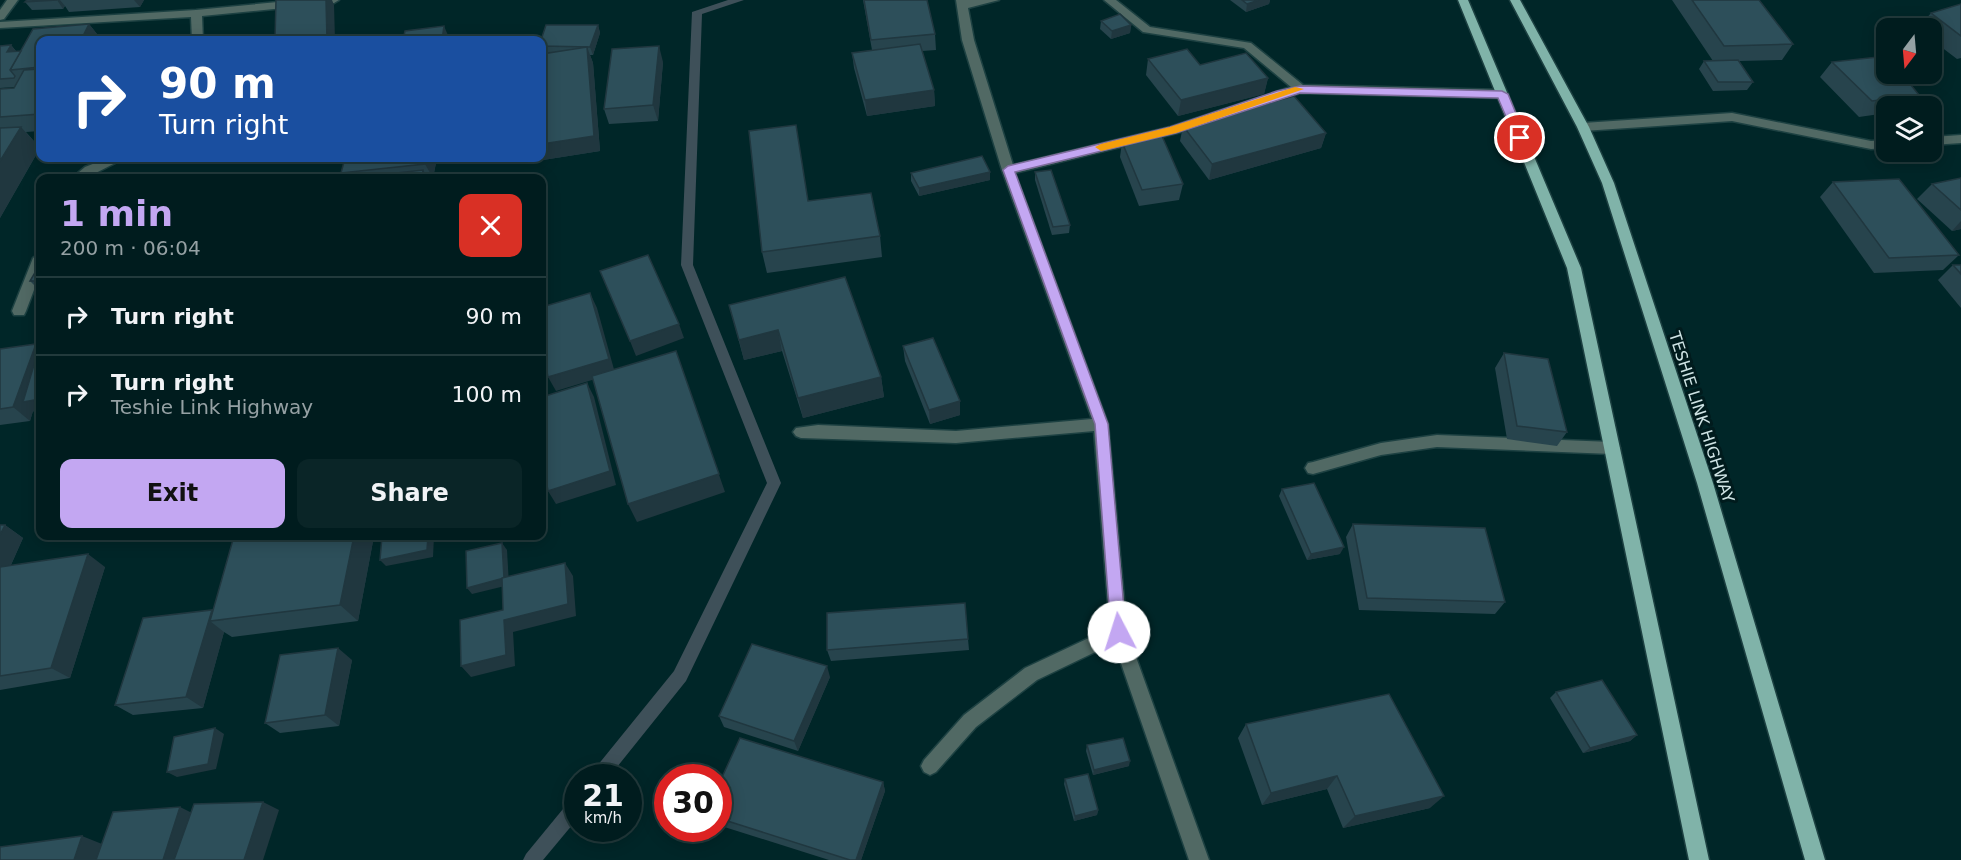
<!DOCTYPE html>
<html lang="en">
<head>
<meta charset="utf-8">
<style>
	:root { --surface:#001c1e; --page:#0a2527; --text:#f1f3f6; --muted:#95a1a4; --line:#223a3c; --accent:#c3a7f2 }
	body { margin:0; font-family:"DejaVu Sans",sans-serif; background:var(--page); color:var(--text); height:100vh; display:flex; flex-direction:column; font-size:22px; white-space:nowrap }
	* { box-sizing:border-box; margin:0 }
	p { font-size:20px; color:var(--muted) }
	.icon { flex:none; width:33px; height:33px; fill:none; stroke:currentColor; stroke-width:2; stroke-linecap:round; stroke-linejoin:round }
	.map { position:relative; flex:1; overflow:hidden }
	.details { position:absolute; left:36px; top:174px; width:510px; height:366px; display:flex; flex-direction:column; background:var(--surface); border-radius:12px; box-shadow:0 3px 15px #0003,0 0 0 2px var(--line) }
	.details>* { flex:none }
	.guide { position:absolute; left:36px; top:36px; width:510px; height:126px; border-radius:12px; box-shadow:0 3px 15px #0003,0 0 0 2px var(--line); background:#1a4fa0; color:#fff; overflow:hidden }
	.needle { width:39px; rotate:196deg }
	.tools { position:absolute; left:1876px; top:18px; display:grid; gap:12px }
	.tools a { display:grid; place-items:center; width:66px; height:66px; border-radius:12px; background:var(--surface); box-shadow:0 3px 15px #0003,0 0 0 2px var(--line); font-size:30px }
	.speed { position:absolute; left:564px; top:764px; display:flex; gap:12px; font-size:30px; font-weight:700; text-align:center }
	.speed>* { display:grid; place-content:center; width:78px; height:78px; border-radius:50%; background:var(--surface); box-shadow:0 3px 15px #0003,0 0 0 2px var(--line); line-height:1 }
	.speed small { font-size:15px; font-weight:400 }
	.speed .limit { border:9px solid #d22; background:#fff; color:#111 }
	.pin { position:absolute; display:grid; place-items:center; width:51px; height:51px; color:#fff; margin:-26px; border:3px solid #fff; border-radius:50%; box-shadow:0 2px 6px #0007 }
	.me { position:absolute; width:66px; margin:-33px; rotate:355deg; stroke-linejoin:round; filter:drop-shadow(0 0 4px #0008) }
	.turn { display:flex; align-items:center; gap:21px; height:126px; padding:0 24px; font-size:27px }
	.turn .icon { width:78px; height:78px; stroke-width:2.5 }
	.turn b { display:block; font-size:42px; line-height:51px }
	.round { display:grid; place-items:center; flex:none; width:63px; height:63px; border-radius:12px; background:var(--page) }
	.headline { display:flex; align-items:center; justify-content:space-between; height:102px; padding:0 24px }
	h1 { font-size:36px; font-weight:700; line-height:45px; color:var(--accent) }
	.button { display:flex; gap:12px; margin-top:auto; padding:12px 24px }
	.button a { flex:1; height:69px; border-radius:12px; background:var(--accent); color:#111; font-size:24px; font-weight:700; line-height:69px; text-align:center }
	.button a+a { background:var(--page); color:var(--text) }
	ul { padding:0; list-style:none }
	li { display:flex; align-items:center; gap:18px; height:78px; padding:0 24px; border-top:2px solid var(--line) }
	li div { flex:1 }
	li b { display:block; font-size:22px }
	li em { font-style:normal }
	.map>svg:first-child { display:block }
</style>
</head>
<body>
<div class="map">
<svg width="1961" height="860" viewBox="0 0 1961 860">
	<rect width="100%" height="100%" fill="#002628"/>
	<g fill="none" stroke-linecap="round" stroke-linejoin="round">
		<g fill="#3e5059" fill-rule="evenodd">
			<path d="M728,0H744L702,14L693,265L781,483L686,681L609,777H591L593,771L674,671L767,483L681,265L692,12Z"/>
			<path d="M578,796V818L543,860H523L526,854L572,798Z"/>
		</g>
		<defs>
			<g id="minor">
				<path d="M7,0H18L4,19L0,20V10Z"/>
				<path d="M299,0H339L334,3L202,16L203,40H192L191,17L0,28V22L196,10Z"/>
				<path d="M956,0H999L968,8L974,40L1013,165L1170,127L1291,87L1244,48L1143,32L1104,0H1116L1150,27L1251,43L1303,85L1502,90L1508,94L1502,98L1300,93L1177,133L1015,173L1108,424L1127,632L1209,860H1189L1114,643L1037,680L976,727L936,772L930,775L924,772L921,766L924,760L964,715L1025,668L1110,628L1094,431L956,443L801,438L796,436L793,432L796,428L818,425L956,431L1092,419L1002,170L962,40Z"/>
				<path d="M1732,113L1871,141L1887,140V148L1871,149L1732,121L1583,131L1577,127L1583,123Z"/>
				<path d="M1961,135V143L1932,145V137Z"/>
				<path d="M108,158H125L86,178H72L85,167Z"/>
				<path d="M40,253V274L26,311L24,315H14L12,311L33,258Z"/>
				<path d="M1437,435L1612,442L1617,444L1620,448L1617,452L1612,454L1437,447L1381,455L1313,474L1308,473L1305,468L1308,463L1313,462L1381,443Z"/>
			</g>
			<g id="major">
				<path d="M1458,0H1468L1581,268L1709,860H1689L1567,268Z"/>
				<path d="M1510,0H1520L1589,127L1614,183L1713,483L1825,860H1805L1697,483L1602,183L1577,127Z"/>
			</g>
		</defs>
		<use href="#minor" stroke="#1d4142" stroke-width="3"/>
		<use href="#major" stroke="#1d4142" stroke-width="3"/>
		<use href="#minor" fill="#516964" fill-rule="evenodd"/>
		<use href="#major" fill="#80b3a9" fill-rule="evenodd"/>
	</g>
	<g fill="#27444d">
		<path d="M27,0H144L140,7L69,12L65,6L63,9L32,10L25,2Z"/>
		<path d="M863,0H927L935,34L936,50L922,51L934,90L935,106L867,116L854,68L852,53L872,50Z"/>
		<path d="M1230,0H1270L1269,4L1246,12Z"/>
		<path d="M1672,0H1759L1793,44L1782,60L1739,61L1753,82L1747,90L1713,91L1699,69L1704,61H1713Z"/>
		<path d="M1961,4V58L1957,59L1932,40V28H1918L1931,13Z"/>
		<path d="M1101,21L1131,25L1130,33L1111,39L1100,29Z"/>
		<path d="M89,24L101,39V40H40V131L26,132L40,148L0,218V89L14,88L15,87L0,88V46L11,45L16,51H21L33,29Z"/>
		<path d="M598,25L600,33L593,55H590L593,63L600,151L543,160L542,156V40Z"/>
		<path d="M1148,59L1200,65L1268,78L1264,94L1178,116L1146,75Z"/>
		<path d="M663,62L658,121L609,124L604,109Z"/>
		<path d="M1832,62L1919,95L1909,106H1887V113L1859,117L1820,77Z"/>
		<path d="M1183,126L1326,133L1321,148L1209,180L1180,141Z"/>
		<path d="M1122,142L1183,184L1179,200L1139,206L1120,157Z"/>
		<path d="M437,158L433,178H345L341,173Z"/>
		<path d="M1035,172L1070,225L1069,233L1052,235L1035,180Z"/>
		<path d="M911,173L990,180L919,196L911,181Z"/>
		<path d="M1961,178V229L1952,231L1917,199L1932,184Z"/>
		<path d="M1833,182L1959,255L1943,270L1874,273L1820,197Z"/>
		<path d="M808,201L880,236L882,257L767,273L762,252Z"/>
		<path d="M40,264V291L30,281Z"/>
		<path d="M1953,265H1961V308L1938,280Z"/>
		<path d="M729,305L881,377L884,397L803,418L782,351L744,360Z"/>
		<path d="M36,344L40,349V416L33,411L30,421L0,425V349Z"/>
		<path d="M903,346L960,401V415L930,424L905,361Z"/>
		<path d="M1504,353L1567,432L1557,446L1507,439L1495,368Z"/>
		<path d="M1282,489L1340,554L1307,560L1279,496Z"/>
		<path d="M1353,524L1505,602L1495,614L1359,610L1346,537Z"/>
		<path d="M0,525H5L23,538L11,565L105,567L70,678L0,690Z"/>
		<path d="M234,536H374L358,621L232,637L224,632L203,708L133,715L115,705L212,610L213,611Z"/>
		<path d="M968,639L969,650L831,661L827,650Z"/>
		<path d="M352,660L339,726L280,733L265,723Z"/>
		<path d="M830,677L798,751L724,727L719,716Z"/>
		<path d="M1556,692L1637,735L1630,741L1583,753L1550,698Z"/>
		<path d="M1246,724L1430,808L1343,828L1327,789L1262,805L1238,738Z"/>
		<path d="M1087,745L1129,766L1093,775L1086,751Z"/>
		<path d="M1065,779L1098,810L1097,815L1074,821L1064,784Z"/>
		<path d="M883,782L885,791L861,860H829L718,825V786Z"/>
	</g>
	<g fill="#20373f">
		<path d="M57,0H60L65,6L63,9Z"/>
		<path d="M134,0H144L140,7Z"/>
		<path d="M326,0H332L334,5L335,40H327Z"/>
		<path d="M1259,0H1270L1269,4L1246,12L1247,4Z"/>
		<path d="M89,24L101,39V40H81Z"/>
		<path d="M598,25L600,33L593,55L590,47Z"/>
		<path d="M1131,25L1130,33L1111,39L1112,31Z"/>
		<path d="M444,26L450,40H442Z"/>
		<path d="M11,45L18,54L7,52Z"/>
		<path d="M659,46L663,62L658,121L653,105Z"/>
		<path d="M587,47L593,63L600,151L543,160L542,156V144Z"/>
		<path d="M1268,78L1264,94L1178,116L1181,100Z"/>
		<path d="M934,90L935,106L867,116L865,100Z"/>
		<path d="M21,127L40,148L0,218V161Z"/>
		<path d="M1326,133L1321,148L1209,180L1212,164Z"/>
		<path d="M426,158H437L433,178L425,164Z"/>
		<path d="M423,170L428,178H422Z"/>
		<path d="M990,172V180L919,196V188Z"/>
		<path d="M1961,221V229L1952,231Z"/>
		<path d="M590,293L597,308L615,373L556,391L548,377Z"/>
		<path d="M679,324L684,338L636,356L630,341Z"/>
		<path d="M778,330L782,351L744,360L739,340Z"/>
		<path d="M36,344L40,349V416L33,411L30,421L13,407Z"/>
		<path d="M676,351L725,492L637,522L628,504Z"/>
		<path d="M881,377L884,397L803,418L798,398Z"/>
		<path d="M587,383L594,397L616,485L556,504L548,491Z"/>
		<path d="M960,401V415L930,424L929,410Z"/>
		<path d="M5,525L23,538L0,589V535Z"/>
		<path d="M354,536H374L358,621L340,605Z"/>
		<path d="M428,536H434L433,557L386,566L380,560Z"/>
		<path d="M502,543L507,550L509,585L472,594L467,588Z"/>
		<path d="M1344,547L1340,554L1307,560L1311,554Z"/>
		<path d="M88,554L105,567L70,678L51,668Z"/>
		<path d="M565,563L573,576L576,616L513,632L515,666L471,677L461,666L504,620Z"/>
		<path d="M212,610L224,620L210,621L224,632L203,708L186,697Z"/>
		<path d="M338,648L352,660L339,726L325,715Z"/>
		<path d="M827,666L830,677L798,751L794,741Z"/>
		<path d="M215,728L224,734L216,769L177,777L167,772Z"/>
		<path d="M1637,735L1630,741L1583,753L1590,748Z"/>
		<path d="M1130,761L1129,766L1093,775L1094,770Z"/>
		<path d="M1337,776L1327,789L1262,805L1271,793Z"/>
		<path d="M883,782L885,791L861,860H856Z"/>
		<path d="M1444,796L1430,808L1343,828L1355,816Z"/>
		<path d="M263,802L279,810L263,860H244Z"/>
		<path d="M180,807L198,816L184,860H163Z"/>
		<path d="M1098,810L1097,815L1074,821L1075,816Z"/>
		<path d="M82,836L102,844L97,860H74Z"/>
	</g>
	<g fill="#2d4f5a" stroke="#20373f" stroke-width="1.5">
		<path d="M27,0H57L25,2Z"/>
		<path d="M276,0H326L327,40H275Z"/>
		<path d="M864,0H927L935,34L871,40Z"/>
		<path d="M1242,0H1259L1247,4Z"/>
		<path d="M1692,0H1759L1793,44L1724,46Z"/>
		<path d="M1961,4V36L1931,13Z"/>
		<path d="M1120,14L1131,25L1112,31L1101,21Z"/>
		<path d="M89,24L81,40H40V67L10,70L33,29Z"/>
		<path d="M546,25H598L590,47L542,46V40H541Z"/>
		<path d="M444,26L442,40H403L405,31Z"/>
		<path d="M920,44L934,90L865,100L852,53Z"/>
		<path d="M11,45L7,52L21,51L10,70L15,76L14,78L0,79V46Z"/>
		<path d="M659,46L653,105L604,109L612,49Z"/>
		<path d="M587,47L594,136L542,144V54Z"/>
		<path d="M1187,49L1200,65L1246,53L1268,78L1181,100L1148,59Z"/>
		<path d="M1887,56V74H1902L1919,95L1872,101L1832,62Z"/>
		<path d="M1738,60L1753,82H1718L1704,61Z"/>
		<path d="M40,69V114L0,117V89L14,88L24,70Z"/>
		<path d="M1294,96L1326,133L1212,164L1183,126Z"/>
		<path d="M796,125L808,201L871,193L880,236L762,252L749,131Z"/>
		<path d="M21,127L0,161V128Z"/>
		<path d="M1162,136L1183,184L1142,190L1122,142Z"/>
		<path d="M982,156L990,172L919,188L911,173Z"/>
		<path d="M345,158H426L425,164L341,173Z"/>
		<path d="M423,170L422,178H351Z"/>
		<path d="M1051,170L1070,225L1053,227L1035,172Z"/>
		<path d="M310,174L308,178H269Z"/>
		<path d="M1961,178V210L1932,184Z"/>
		<path d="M1899,179L1959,255L1889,258L1833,182Z"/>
		<path d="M648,255L679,324L630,341L600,271Z"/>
		<path d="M40,264V281H30Z"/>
		<path d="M1953,265H1961V274Z"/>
		<path d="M845,277L881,377L798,398L778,330L739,340L729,305Z"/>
		<path d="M590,293L609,359L548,377L542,348V307Z"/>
		<path d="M933,338L960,401L929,410L903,346Z"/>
		<path d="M36,344L13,407L0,409V349Z"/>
		<path d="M676,351L719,474L628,504L592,376Z"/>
		<path d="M1504,353L1548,359L1567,432L1517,426Z"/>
		<path d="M36,358H40V399L23,402Z"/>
		<path d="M587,383L610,471L548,491L542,460V397Z"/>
		<path d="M1314,483L1344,547L1311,554L1282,489Z"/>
		<path d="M1353,524L1485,528L1505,602L1367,598Z"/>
		<path d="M0,525H5L0,535Z"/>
		<path d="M234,536H354L340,605L210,621Z"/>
		<path d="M382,536H428L427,550L380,560Z"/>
		<path d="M502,543L504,578L467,588L466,551Z"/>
		<path d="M88,554L51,668L0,676V567Z"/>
		<path d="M565,563L568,604L504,620L506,655L461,666L460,620L503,610L502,578Z"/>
		<path d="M965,603L968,639L827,650V613Z"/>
		<path d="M212,610L186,697L115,705L143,618Z"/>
		<path d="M752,644L827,666L794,741L719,716Z"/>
		<path d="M338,648L325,715L265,723L280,655Z"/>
		<path d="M1602,680L1637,735L1590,748L1556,692Z"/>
		<path d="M1389,694L1444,796L1355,816L1337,776L1271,793L1246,724Z"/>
		<path d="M215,728L208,764L167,772L174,737Z"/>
		<path d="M740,738L883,782L856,860H850L718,818V786Z"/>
		<path d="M1123,738L1130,761L1094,770L1087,745Z"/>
		<path d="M1088,774L1098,810L1075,816L1065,779Z"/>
		<path d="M263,802L244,860H174L194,804Z"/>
		<path d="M180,807L163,860H96L113,812Z"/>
		<path d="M82,836L74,860H0V847Z"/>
	</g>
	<path fill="#c3a7f2" stroke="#7f6d9d" stroke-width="1.5" d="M1300,86L1502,91L1508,94L1526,138L1516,140L1498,98L1300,93L1176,133L1015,172L1108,424L1126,632L1124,637L1119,639L1113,637L1111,632L1095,424L1003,170L1008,166L1170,127L1277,91Z"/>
	<path fill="#f59e0b" d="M1295,87L1304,89L1176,133L1101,151L1095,147L1101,144L1170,127Z"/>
	<g text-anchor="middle" stroke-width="6" stroke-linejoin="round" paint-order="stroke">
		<g font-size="16" fill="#cfe4e5" stroke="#001b1d">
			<text transform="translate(1702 417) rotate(72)" y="6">TESHIE LINK HIGHWAY</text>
		</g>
	</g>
</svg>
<div class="tools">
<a><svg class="needle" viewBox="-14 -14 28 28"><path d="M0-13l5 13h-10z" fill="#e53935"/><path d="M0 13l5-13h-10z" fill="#95a1a4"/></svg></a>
<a><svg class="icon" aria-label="layers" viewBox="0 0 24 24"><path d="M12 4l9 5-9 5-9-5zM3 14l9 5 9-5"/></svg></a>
</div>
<div class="speed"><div>21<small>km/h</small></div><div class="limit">30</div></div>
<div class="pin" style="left:1520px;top:138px;background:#d93025"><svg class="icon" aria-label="arrive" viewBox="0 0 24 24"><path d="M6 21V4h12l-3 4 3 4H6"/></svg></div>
<svg class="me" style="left:1119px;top:632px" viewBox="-20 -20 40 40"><circle r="19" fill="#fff"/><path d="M0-13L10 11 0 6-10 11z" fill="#c3a7f2"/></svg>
<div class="guide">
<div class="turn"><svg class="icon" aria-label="right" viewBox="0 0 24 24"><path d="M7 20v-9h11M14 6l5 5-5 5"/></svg><div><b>90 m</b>Turn right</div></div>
</div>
<section class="details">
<div class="headline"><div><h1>1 min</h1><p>200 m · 06:04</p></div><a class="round" style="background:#d93025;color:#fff"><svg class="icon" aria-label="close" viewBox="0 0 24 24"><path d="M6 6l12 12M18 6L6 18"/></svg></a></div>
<ul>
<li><svg class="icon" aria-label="right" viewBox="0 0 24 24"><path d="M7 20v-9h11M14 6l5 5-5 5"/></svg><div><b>Turn right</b></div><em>90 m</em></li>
<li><svg class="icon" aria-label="right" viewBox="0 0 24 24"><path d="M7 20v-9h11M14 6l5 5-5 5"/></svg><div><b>Turn right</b><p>Teshie Link Highway</p></div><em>100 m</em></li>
</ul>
<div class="button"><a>Exit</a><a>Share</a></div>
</section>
</div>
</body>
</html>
